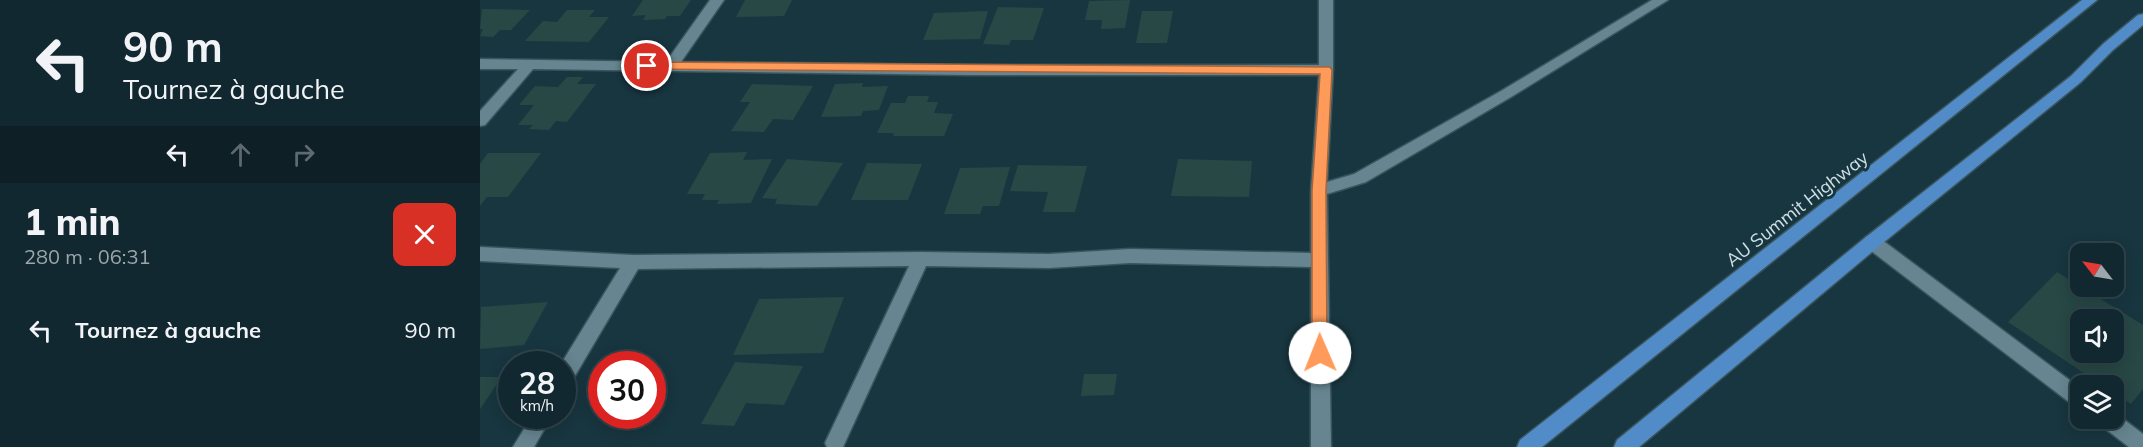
<!DOCTYPE html>
<html lang="fr">
<head>
<meta charset="utf-8">
<style>
	:root { --surface:#122830; --page:#1b3038; --text:#f1f3f6; --muted:#9ca6ab; --line:#31444c }
	body { margin:0; font-family:Mulish,sans-serif; background:var(--page); color:var(--text); height:100vh; display:flex; flex-direction:column; font-size:22px; white-space:nowrap }
	* { box-sizing:border-box; margin:0 }
	p { font-size:20px; color:var(--muted) }
	.icon { flex:none; width:33px; height:33px; fill:none; stroke:currentColor; stroke-width:2; stroke-linecap:round; stroke-linejoin:round }
	.map { position:relative; flex:1; overflow:hidden }
	.side { display:flex; flex-direction:column; background:var(--surface); width:480px }
	.side>* { flex:none }
	.guide { background:#122830; color:var(--text); overflow:hidden }
	.needle { width:39px; rotate:301deg }
	.tools { position:absolute; left:1590px; top:243px; display:grid; gap:12px }
	.tools a { display:grid; place-items:center; width:54px; height:54px; border-radius:12px; background:var(--surface); box-shadow:0 3px 15px #0003,0 0 0 2px var(--line); font-size:30px }
	.speed { position:absolute; left:18px; top:351px; display:flex; gap:12px; font-size:30px; font-weight:700; text-align:center }
	.speed>* { display:grid; place-content:center; width:78px; height:78px; border-radius:50%; background:var(--surface); box-shadow:0 3px 15px #0003,0 0 0 2px var(--line); line-height:1 }
	.speed small { font-size:15px; font-weight:400 }
	.speed .limit { border:9px solid #d22; background:#fff; color:#111 }
	.pin { position:absolute; display:grid; place-items:center; width:51px; height:51px; color:#fff; margin:-26px; border:3px solid #fff; border-radius:50%; box-shadow:0 2px 6px #0007 }
	.me { position:absolute; width:66px; margin:-33px; rotate:359deg; stroke-linejoin:round; filter:drop-shadow(0 0 4px #0008) }
	.turn { display:flex; align-items:center; gap:21px; height:126px; padding:0 24px; font-size:27px }
	.turn .icon { width:78px; height:78px; stroke-width:2.5 }
	.turn b { display:block; font-size:42px; line-height:51px }
	.lanes { display:flex; align-items:center; height:57px; padding:0 24px; background:#0003; justify-content:center; gap:30px; direction:ltr }
	.lanes .off { opacity:.35 }
	.round { display:grid; place-items:center; flex:none; width:63px; height:63px; border-radius:12px; background:var(--page) }
	.overview { display:flex; align-items:center; justify-content:space-between; height:102px; padding:0 24px }
	h1 { font-size:36px; font-weight:800; line-height:45px }
	ul { padding:0; list-style:none }
	li { display:flex; align-items:center; gap:18px; height:90px; padding:0 24px }
	li div { flex:1 }
	li b { display:block; font-size:22px }
	li em { font-style:normal }
	main { display:flex; flex:1; min-height:0 }
	.map>svg:first-child { display:block }
</style>
</head>
<body>
<main>
<section class="side">
<div class="guide">
<div class="turn"><svg class="icon" aria-label="left" viewBox="0 0 24 24"><path d="M17 20v-9H6M10 6l-5 5 5 5"/></svg><div><b>90 m</b>Tournez à gauche</div></div>
<div class="lanes"><svg class="icon" aria-label="left" viewBox="0 0 24 24"><path d="M17 20v-9H6M10 6l-5 5 5 5"/></svg><svg class="icon off" aria-label="ahead" viewBox="0 0 24 24"><path d="M12 20V5M6 11l6-6 6 6"/></svg><svg class="icon off" aria-label="right" viewBox="0 0 24 24"><path d="M7 20v-9h11M14 6l5 5-5 5"/></svg></div>
</div>
<div class="overview"><div><h1>1 min</h1><p>280 m · 06:31</p></div><a class="round" style="background:#d93025;color:#fff"><svg class="icon" aria-label="close" viewBox="0 0 24 24"><path d="M6 6l12 12M18 6L6 18"/></svg></a></div>
<ul>
<li><svg class="icon" aria-label="left" viewBox="0 0 24 24"><path d="M17 20v-9H6M10 6l-5 5 5 5"/></svg><div><b>Tournez à gauche</b></div><em>90 m</em></li>
</ul>
</section>
<div class="map">
<svg width="1663" height="447" viewBox="0 0 1663 447">
	<rect width="100%" height="100%" fill="#183640"/>
	<g fill="#274845" fill-rule="evenodd">
		<path d="M163,0H211L200,16H187L185,19L163,20L166,15L152,16Z"/>
		<path d="M265,0H312L304,16L256,17Z"/>
		<path d="M650,0L645,28L621,29L622,20H605L609,1Z"/>
		<path d="M518,7L564,8L553,40H531L529,45L503,44Z"/>
		<path d="M2,9L50,10L31,30H20L13,37L0,36L3,29H0Z"/>
		<path d="M87,10H115L109,17H129L109,42L45,41L63,21L77,22Z"/>
		<path d="M508,11L500,39L443,40L454,13Z"/>
		<path d="M662,11H693L687,43H656Z"/>
		<path d="M87,77H103L97,84H116L87,122L76,121L69,130L49,129L53,125H38L54,105H39L55,86L78,87Z"/>
		<path d="M383,83L382,87L408,86L399,110L383,111L381,116L341,117L355,84Z"/>
		<path d="M272,84L333,86L313,120L293,119L284,132L251,131L270,102H260Z"/>
		<path d="M428,96H449L447,102H458L454,113L473,114L464,136H413L414,133H397L411,103H425Z"/>
		<path d="M267,152L263,160L292,159L271,203L237,204L239,200H222L225,194H207L230,153Z"/>
		<path d="M8,153H61L28,197H7L0,206V164Z"/>
		<path d="M307,159L363,163L337,206L295,204L297,199L282,198Z"/>
		<path d="M698,159L772,161L769,197L691,196Z"/>
		<path d="M387,163L442,164L428,200H371Z"/>
		<path d="M538,165L607,166L595,212H563L568,192L530,191Z"/>
		<path d="M530,167L519,206H503L500,214H464L480,168Z"/>
		<path d="M1577,272L1663,325V389L1651,404L1634,393V386H1623L1528,322ZM1600,320H1634V352H1600Z"/>
		<path d="M364,297L343,353L253,355L279,299Z"/>
		<path d="M68,302L44,345L0,349L1,307Z"/>
		<path d="M255,362L323,366L304,405L266,403L254,426L221,424Z"/>
		<path d="M604,374H637L634,395L601,396Z"/>
		<path d="M0,377H22L0,409Z"/>
	</g>
	<g fill="none" stroke-linecap="round" stroke-linejoin="round">
		<defs>
			<g id="minor">
				<path d="M230,0H244L201,62L489,65H839V0H853V70L847,182L874,174L1021,91L1172,0H1188L1031,97L886,182L847,194L851,447H831V267L650,263L569,268L446,266L363,447H347L345,443L429,266L158,269L89,386L82,388L81,364L140,268L0,261V247L153,255L441,252L569,254L650,249L831,253V191L839,75H489L53,69L5,125L0,126V111L38,69H0V59L186,62Z"/>
				<path d="M1392,235L1398,237L1600,388V407L1593,405L1386,247L1384,242L1386,237Z"/>
				<path d="M1634,412L1663,434V447H1649L1619,424L1616,418H1634Z"/>
				<path d="M52,416H72L54,447H33Z"/>
			</g>
			<g id="primary">
				<path d="M1602,0H1617L1062,447H1037L1040,440Z"/>
				<path d="M1663,14V25L1633,50L1601,82L1398,247L1159,447H1134L1137,440L1386,237L1591,76L1623,44L1658,15Z"/>
			</g>
		</defs>
		<use href="#minor" stroke="#3a545c" stroke-width="3"/>
		<use href="#primary" stroke="#3a545c" stroke-width="3"/>
		<use href="#minor" fill="#668590" fill-rule="evenodd"/>
		<use href="#primary" fill="#518cc8" fill-rule="evenodd"/>
	</g>
	<path fill="#ff9b5a" stroke="#a6653a" stroke-width="1.5" d="M167,62L850,67L852,70L846,191L847,353L845,358L840,360L834,358L832,353V191L840,74L163,69V64Z"/>
	<g text-anchor="middle" stroke-width="6" stroke-linejoin="round" paint-order="stroke">
		<g font-size="18" fill="#cfe0e6" stroke="#183640">
			<text transform="translate(1317 209) rotate(-38)" y="6">AU Summit Highway</text>
		</g>
	</g>
</svg>
<div class="tools">
<a><svg class="needle" viewBox="-14 -14 28 28"><path d="M0-13l5 13h-10z" fill="#e53935"/><path d="M0 13l5-13h-10z" fill="#9ca6ab"/></svg></a>
<a><svg class="icon" aria-label="sound" viewBox="0 0 24 24"><path d="M4 9h4l5-4v14l-5-4H4zM17 9q2 3 0 6"/></svg></a>
<a><svg class="icon" aria-label="layers" viewBox="0 0 24 24"><path d="M12 4l9 5-9 5-9-5zM3 14l9 5 9-5"/></svg></a>
</div>
<div class="speed"><div>28<small>km/h</small></div><div class="limit">30</div></div>
<div class="pin" style="left:167px;top:66px;background:#d93025"><svg class="icon" aria-label="arrive" viewBox="0 0 24 24"><path d="M6 21V4h12l-3 4 3 4H6"/></svg></div>
<svg class="me" style="left:840px;top:353px" viewBox="-20 -20 40 40"><circle r="19" fill="#fff"/><path d="M0-13L10 11 0 6-10 11z" fill="#ff9b5a"/></svg>
</div>
</main>
</body>
</html>
